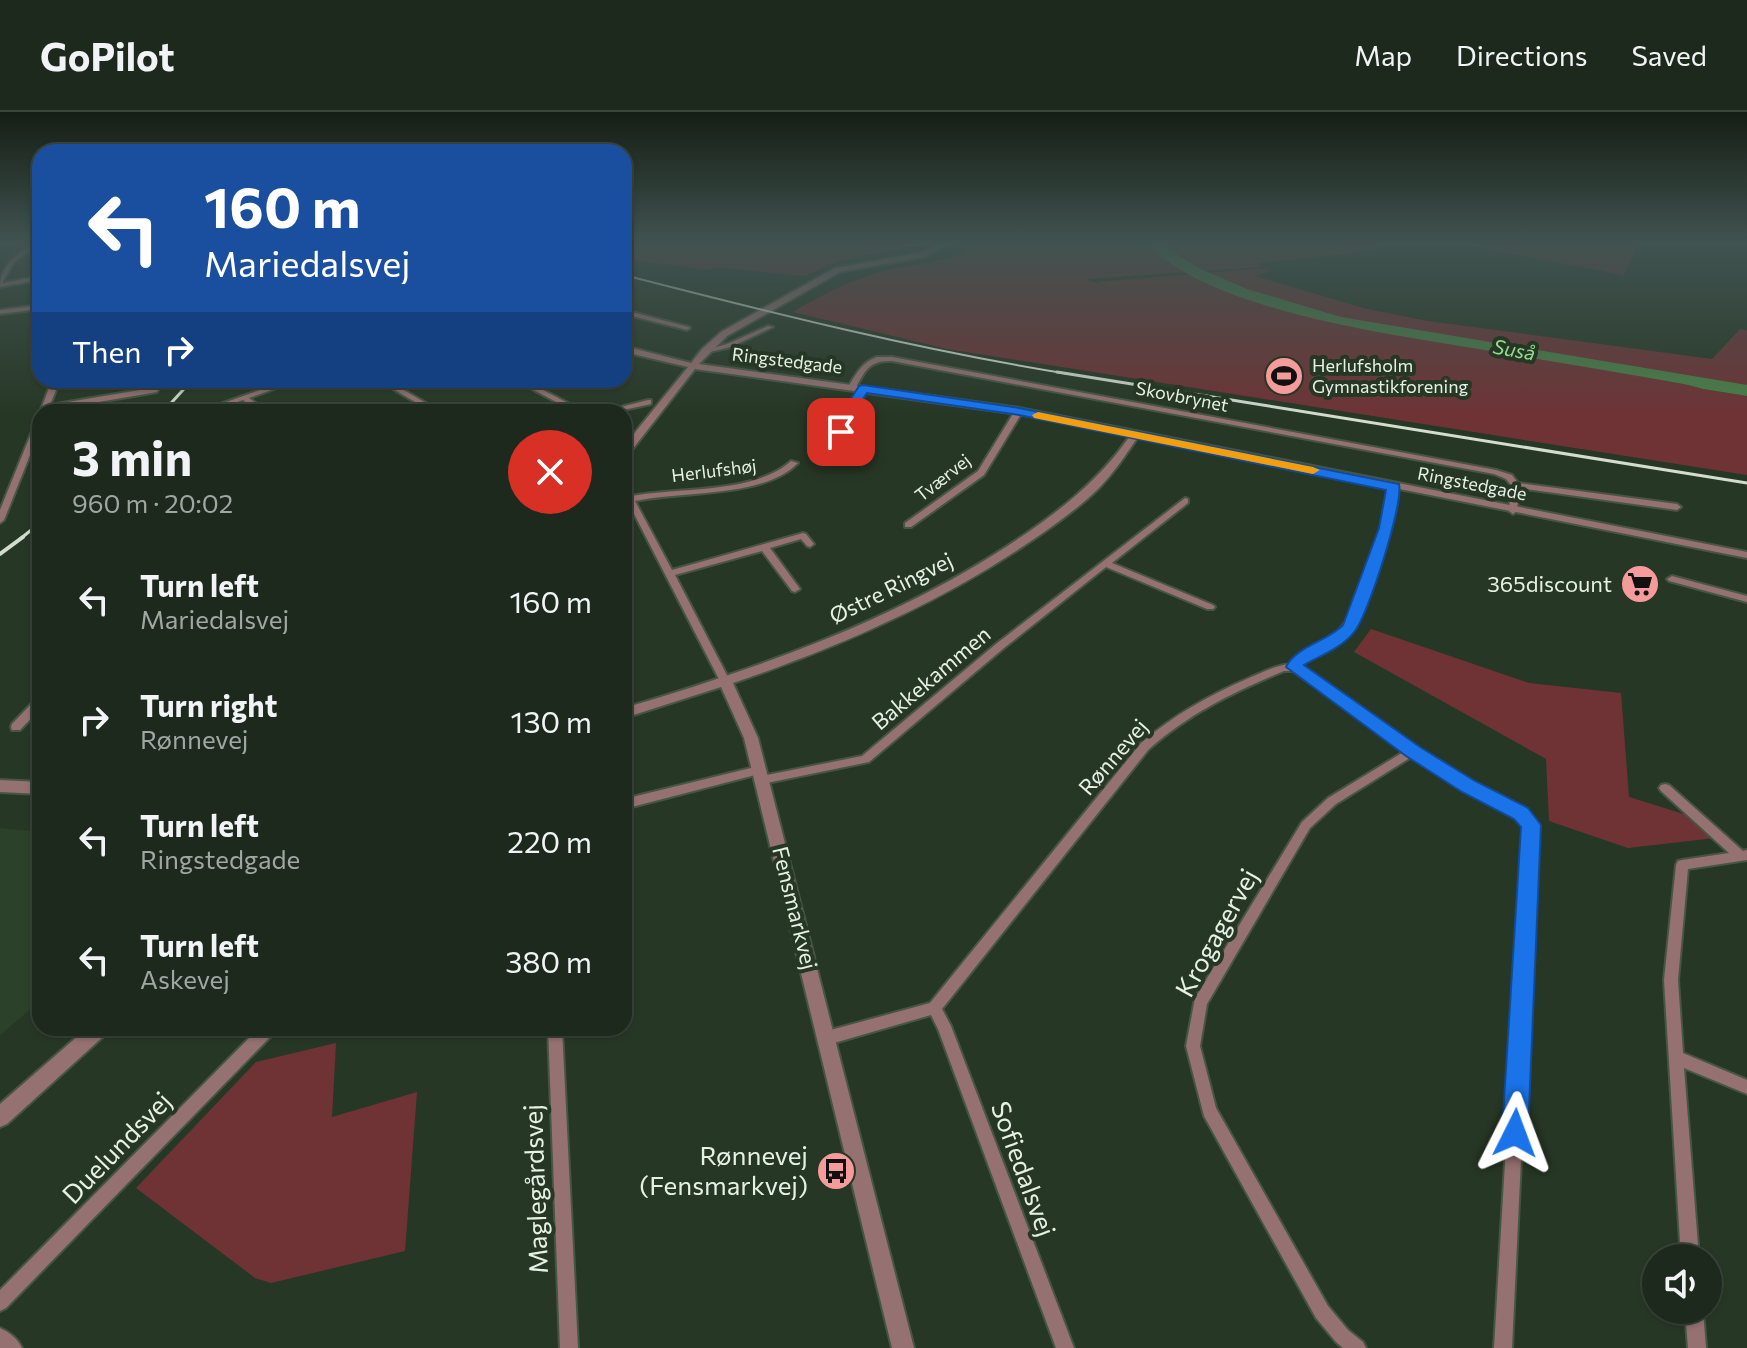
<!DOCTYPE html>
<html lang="en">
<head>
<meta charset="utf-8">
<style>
	:root { --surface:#1d291c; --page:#253125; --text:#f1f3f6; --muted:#a0a6a3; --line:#3b453b }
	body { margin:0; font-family:Commissioner,sans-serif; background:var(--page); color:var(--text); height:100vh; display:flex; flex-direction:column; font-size:30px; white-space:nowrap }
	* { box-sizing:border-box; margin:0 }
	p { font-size:26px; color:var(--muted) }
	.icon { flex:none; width:44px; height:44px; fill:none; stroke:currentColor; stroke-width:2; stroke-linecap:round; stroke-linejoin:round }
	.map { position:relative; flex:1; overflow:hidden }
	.panel { position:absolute; left:32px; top:292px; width:600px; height:632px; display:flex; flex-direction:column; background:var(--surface); border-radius:24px; box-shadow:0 2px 6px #0004,0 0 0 2px var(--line) }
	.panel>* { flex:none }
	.guide { position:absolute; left:32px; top:32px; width:600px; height:244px; border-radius:24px; box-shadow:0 2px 6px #0004,0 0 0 2px var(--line); background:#1a4fa0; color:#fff; overflow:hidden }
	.tools { position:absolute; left:1642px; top:1132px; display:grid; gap:16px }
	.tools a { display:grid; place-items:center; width:80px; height:80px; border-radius:50%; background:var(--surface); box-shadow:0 2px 6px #0004,0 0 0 2px var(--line); font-size:40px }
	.pin { position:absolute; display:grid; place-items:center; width:68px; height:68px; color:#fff; margin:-34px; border-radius:16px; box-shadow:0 4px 12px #0006 }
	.me { position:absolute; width:88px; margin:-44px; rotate:3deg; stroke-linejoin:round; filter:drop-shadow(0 0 6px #0008) }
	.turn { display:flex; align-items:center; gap:28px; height:168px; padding:0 40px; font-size:36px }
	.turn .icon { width:104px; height:104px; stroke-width:2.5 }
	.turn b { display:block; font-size:56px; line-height:68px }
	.then { display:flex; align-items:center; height:76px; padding:0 40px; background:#0003; gap:16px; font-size:30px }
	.round { display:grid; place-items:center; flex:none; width:84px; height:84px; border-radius:42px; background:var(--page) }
	.head { display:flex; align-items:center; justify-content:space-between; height:136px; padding:0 40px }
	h1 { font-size:48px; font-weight:700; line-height:60px }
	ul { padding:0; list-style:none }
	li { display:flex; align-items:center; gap:24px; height:120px; padding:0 40px }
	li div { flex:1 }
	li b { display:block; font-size:30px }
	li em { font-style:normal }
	header { display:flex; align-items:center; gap:48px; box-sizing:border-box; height:112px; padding:0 40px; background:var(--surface); border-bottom:2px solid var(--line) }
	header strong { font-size:38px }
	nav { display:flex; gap:44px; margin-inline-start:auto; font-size:28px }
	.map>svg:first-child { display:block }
</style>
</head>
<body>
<header>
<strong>GoPilot</strong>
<nav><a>Map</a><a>Directions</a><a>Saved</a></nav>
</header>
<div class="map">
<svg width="1747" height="1236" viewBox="0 0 1747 1236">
	<rect width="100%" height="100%" fill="#273725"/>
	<path fill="#2c412a" d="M0,716L40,720V889L0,923Z"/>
	<g fill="#6f3335">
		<path d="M624,132H926L842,148L804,164L716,155L709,158L624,147Z"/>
		<path d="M966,132H1395L1353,141L1260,151L1261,155L1086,167L1108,176L1097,170L1266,156L1271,159L1255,164L1367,197L1428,209L1712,247L1740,217L1747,218V273L1661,265L1703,277L1747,284V363L947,237L793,200C827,180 854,166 892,157C918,151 942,152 966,139L958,136Z"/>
		<path d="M1474,132H1625L1637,134L1624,163L1470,134Z"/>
		<path d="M1371,517L1529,571L1621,581L1629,685L1690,704L1715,726L1628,736L1549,709L1546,647L1354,540Z"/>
		<path d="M336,931L332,1005L417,980L405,1139L271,1171L255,1166L136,1076L256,950Z"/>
	</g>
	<path fill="#4b7f48" d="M1656,264L1747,273V284L1703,277Z"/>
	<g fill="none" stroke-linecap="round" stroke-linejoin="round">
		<path fill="#4b7f48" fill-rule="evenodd" d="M1146,132H1160L1199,156L1247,177L1341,205L1747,273V283C1663,268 1580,254 1496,240C1399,223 1217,202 1146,132Z"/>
		<defs>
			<g id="minor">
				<path d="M32,132H39L15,149L2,171L40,164V168L0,175C0,154 16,143 32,132Z"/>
				<path d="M40,193V197L0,202V198Z"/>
				<path d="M624,198L689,215L690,216L687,218L624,202Z"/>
				<path d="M768,214L773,215L731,235L705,241L702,239L727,232Z"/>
				<path d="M877,245H892L1496,358L1512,363L1518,371L1677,392L1681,395L1677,398L1519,376L1517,399L1513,402L1509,399L1511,373L1506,367L1494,362L892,249C869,248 865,259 855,277H849L848,275C856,262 862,250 877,245Z"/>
				<path d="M52,268H60L50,293L152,276L157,268H165L157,280L40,300Z"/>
				<path d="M288,268H299L249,286L268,300H259L243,288L209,300H198Z"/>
				<path d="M378,268H387L441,300H432Z"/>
				<path d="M515,268H524L537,275L555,268H565L543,278L585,300H575Z"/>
				<path d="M860,275L867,277L842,317L871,324V328H868L834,318Z"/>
				<path d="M648,288H651V292L614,300H601Z"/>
				<path d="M1016,297L1023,299L984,363L911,415H905V411L978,359Z"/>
				<path d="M37,307H40V318L4,408L0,411V398Z"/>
				<path d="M791,349L798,351C764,386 682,379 635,389L672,458L803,421L806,422L814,432L810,435L807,434L801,427L770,436L800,477L795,480L792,479L762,439L675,463L731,571L730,573H722L630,394L624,386V379L631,384C679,375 755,382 791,349Z"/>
				<path d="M1391,373H1397L1398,375L1390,416L1356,510C1338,537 1322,537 1301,554L1417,636L1472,672L1525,698L1537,713L1512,1236H1494L1525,714L1517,704L1464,678L1413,644L1336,692L1310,716L1207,892L1200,934L1216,996L1328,1194L1348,1218L1363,1230L1366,1236H1343L1336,1230L1316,1206L1204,1004L1186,934L1195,886L1302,710L1328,686L1405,639L1293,559H1284C1232,581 1192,600 1149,637L942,897L951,914L1074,1236H1056L938,917L931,903L827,933L822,931L820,926L822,921L827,919L930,891L1141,631C1174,603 1209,583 1249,566C1263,560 1276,553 1291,552L1293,548C1317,536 1339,525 1351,501L1382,416Z"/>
				<path d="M1185,386L1188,387V391L1112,451L1213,493L1215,495L1213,497H1207L1106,455L1004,536L869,650L762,672L758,671L756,668L758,665L762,664L862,644L996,532Z"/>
				<path d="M1672,464L1747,484V490L1669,469L1667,467Z"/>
				<path d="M40,586V597L20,618H12L11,615L12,612L36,587Z"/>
				<path d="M759,654L763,655L765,658L763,661L624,697V687Z"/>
				<path d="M1665,672L1669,673L1743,739L1747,738V748L1688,757L1678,868L1683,941L1747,968V982L1684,956L1699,1146H1681L1664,868L1676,753L1678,749L1682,748L1729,741L1661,679L1659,676L1661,673Z"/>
				<path d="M259,916H276L274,921L6,1196L0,1199V1178Z"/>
				<path d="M280,916H306L304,921C297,923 289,923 282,921Z"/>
				<path d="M548,916H562L578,1236H560Z"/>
				<path d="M1685,1198H1703L1706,1236H1688Z"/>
				<path d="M0,1216C9,1220 18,1227 22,1236H0Z"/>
			</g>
			<g id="tertiary">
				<path d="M940,132H950L924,145L840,160L727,224L699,252L1019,296L1747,440V446L1138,325C1125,344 1113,362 1097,378C1073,401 1046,419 1019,437C931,495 833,537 733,571L758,626L914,1236H892L744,626L721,575L624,606V596C758,556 891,510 1009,433C1056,402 1097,371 1130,324L1019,302L695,257L628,343L624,344V334L688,255L624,240V234L691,251L702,237L721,220L835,156L919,141Z"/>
				<path d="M0,668L40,670V682L0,680Z"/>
				<path d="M87,916H109L106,922L7,1012L0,1015V992Z"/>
			</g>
		</defs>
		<use href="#minor" stroke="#465544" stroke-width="4"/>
		<use href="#tertiary" stroke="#465544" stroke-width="4"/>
		<use href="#minor" fill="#957171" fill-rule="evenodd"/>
		<use href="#tertiary" fill="#957171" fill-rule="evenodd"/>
		<path stroke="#d2ddd0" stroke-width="2" d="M624,163C772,201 919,238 1069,262"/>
		<g stroke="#d2ddd0" stroke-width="3">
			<path d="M1057,260L1747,371"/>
			<path d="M163,300L192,268"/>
			<path d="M20,427L40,411"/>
		</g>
		<path stroke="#d2ddd0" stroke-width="4" d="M0,442L23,425"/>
	</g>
	<linearGradient id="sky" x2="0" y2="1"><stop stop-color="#151e14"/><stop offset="0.43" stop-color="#415351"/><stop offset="1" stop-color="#415351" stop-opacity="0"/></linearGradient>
	<rect width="1747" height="305" fill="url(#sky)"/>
	<path fill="#1a73e8" stroke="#114b97" stroke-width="2" d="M863,273L1019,296L1399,372C1404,391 1368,503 1355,519C1342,536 1322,543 1304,553L1420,635L1475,669L1528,696L1541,713L1528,1021L1524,1030L1515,1034L1505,1030L1502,1021L1521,715L1514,707L1462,680L1406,644L1286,555C1295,535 1328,529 1343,513L1379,416L1386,378L1019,303L867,281L844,316L845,323H836L832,316L859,274Z"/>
	<path fill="#f59e0b" d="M1038,300L1313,355L1320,358L1313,362L1034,306L1032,303Z"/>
	<defs>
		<symbol id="stadium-disc" viewBox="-11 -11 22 22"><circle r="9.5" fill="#f59b9b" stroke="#273725"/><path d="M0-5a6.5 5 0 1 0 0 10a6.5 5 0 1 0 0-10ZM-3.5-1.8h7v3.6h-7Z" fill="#111"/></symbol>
		<symbol id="supermarket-disc" viewBox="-11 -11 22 22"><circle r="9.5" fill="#f59b9b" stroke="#273725"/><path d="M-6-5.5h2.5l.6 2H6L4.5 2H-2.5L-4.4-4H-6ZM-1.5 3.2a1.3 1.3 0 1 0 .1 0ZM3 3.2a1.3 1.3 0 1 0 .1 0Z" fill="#111"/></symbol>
		<symbol id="bus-disc" viewBox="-11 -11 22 22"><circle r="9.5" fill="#f59b9b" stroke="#273725"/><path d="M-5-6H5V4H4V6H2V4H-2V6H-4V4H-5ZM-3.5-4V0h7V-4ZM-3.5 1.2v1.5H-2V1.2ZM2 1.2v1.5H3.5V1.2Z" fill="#111"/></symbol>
	</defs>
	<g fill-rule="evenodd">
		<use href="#stadium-disc" x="1262" y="242" width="44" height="44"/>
		<use href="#supermarket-disc" x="1618" y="450" width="44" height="44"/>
		<use href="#bus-disc" x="814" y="1037" width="44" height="44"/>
	</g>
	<g text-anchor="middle" stroke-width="8" stroke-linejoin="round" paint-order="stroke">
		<g font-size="18" fill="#e6f1e5" stroke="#273725">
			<text transform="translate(787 249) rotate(7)" y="6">Ringstedgade</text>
			<text transform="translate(1182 285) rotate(11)" y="6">Skovbrynet</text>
			<text transform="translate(714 359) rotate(-7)" y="6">Herlufshøj</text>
			<text transform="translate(943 366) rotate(-38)" y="6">Tværvej</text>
			<text transform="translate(1472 372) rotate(11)" y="6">Ringstedgade</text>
		</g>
		<g font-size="18" fill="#e6f1e5" stroke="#273725" text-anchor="start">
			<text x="1312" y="260">Herlufsholm<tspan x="1312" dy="21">Gymnastikforening</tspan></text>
		</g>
		<g font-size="20" font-style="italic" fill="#93dd8f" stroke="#273725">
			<text transform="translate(1514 238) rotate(10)" y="7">Suså</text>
		</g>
		<g font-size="22" fill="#e6f1e5" stroke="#273725" text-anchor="end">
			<text x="1612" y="480">365discount</text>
		</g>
		<g font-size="22" fill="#e6f1e5" stroke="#273725">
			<text transform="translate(891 476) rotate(-26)" y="8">Østre Ringvej</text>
			<text transform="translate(931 566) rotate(-40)" y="8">Bakkekammen</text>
			<text transform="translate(1113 645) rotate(-49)" y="8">Rønnevej</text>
			<text transform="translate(795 796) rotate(76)" y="8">Fensmarkvej</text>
		</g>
		<g font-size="26" fill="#e6f1e5" stroke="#273725">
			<text transform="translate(1217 821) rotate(-61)" y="9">Krogagervej</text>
			<text transform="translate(117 1036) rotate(-46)" y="9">Duelundsvej</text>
			<text transform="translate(1023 1057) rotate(70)" y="9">Sofiedalsvej</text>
			<text transform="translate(536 1077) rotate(-92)" y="9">Maglegårdsvej</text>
		</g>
		<g font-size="26" fill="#e6f1e5" stroke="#273725" text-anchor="end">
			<text x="808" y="1053">Rønnevej<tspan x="808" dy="30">(Fensmarkvej)</tspan></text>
		</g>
	</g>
</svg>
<div class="tools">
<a><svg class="icon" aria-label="sound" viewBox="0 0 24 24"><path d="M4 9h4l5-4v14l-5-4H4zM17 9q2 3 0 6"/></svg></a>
</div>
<div class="pin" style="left:841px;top:320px;background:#d93025"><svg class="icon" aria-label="arrive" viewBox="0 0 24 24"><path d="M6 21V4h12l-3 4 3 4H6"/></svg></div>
<svg class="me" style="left:1515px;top:1021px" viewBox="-20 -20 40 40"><path d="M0-17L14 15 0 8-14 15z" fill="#1a73e8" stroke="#fff" stroke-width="4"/></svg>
<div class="guide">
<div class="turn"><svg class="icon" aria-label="left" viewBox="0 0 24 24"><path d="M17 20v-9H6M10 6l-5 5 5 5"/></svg><div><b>160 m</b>Mariedalsvej</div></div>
<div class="then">Then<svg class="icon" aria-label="right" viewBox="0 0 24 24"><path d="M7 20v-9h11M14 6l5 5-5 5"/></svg></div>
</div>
<section class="panel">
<div class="head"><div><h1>3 min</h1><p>960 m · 20:02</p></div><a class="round" style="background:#d93025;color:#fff"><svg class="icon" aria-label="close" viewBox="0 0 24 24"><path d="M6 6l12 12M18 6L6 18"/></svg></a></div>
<ul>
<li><svg class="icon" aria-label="left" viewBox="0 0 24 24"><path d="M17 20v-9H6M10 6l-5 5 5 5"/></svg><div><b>Turn left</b><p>Mariedalsvej</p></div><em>160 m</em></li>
<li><svg class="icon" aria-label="right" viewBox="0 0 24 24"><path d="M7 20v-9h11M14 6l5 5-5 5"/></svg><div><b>Turn right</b><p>Rønnevej</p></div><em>130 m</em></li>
<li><svg class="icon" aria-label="left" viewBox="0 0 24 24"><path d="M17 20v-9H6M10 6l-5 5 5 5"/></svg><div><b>Turn left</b><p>Ringstedgade</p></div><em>220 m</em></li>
<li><svg class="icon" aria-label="left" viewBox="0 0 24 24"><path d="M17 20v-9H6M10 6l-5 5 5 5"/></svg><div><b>Turn left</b><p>Askevej</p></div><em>380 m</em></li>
</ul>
</section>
</div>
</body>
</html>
